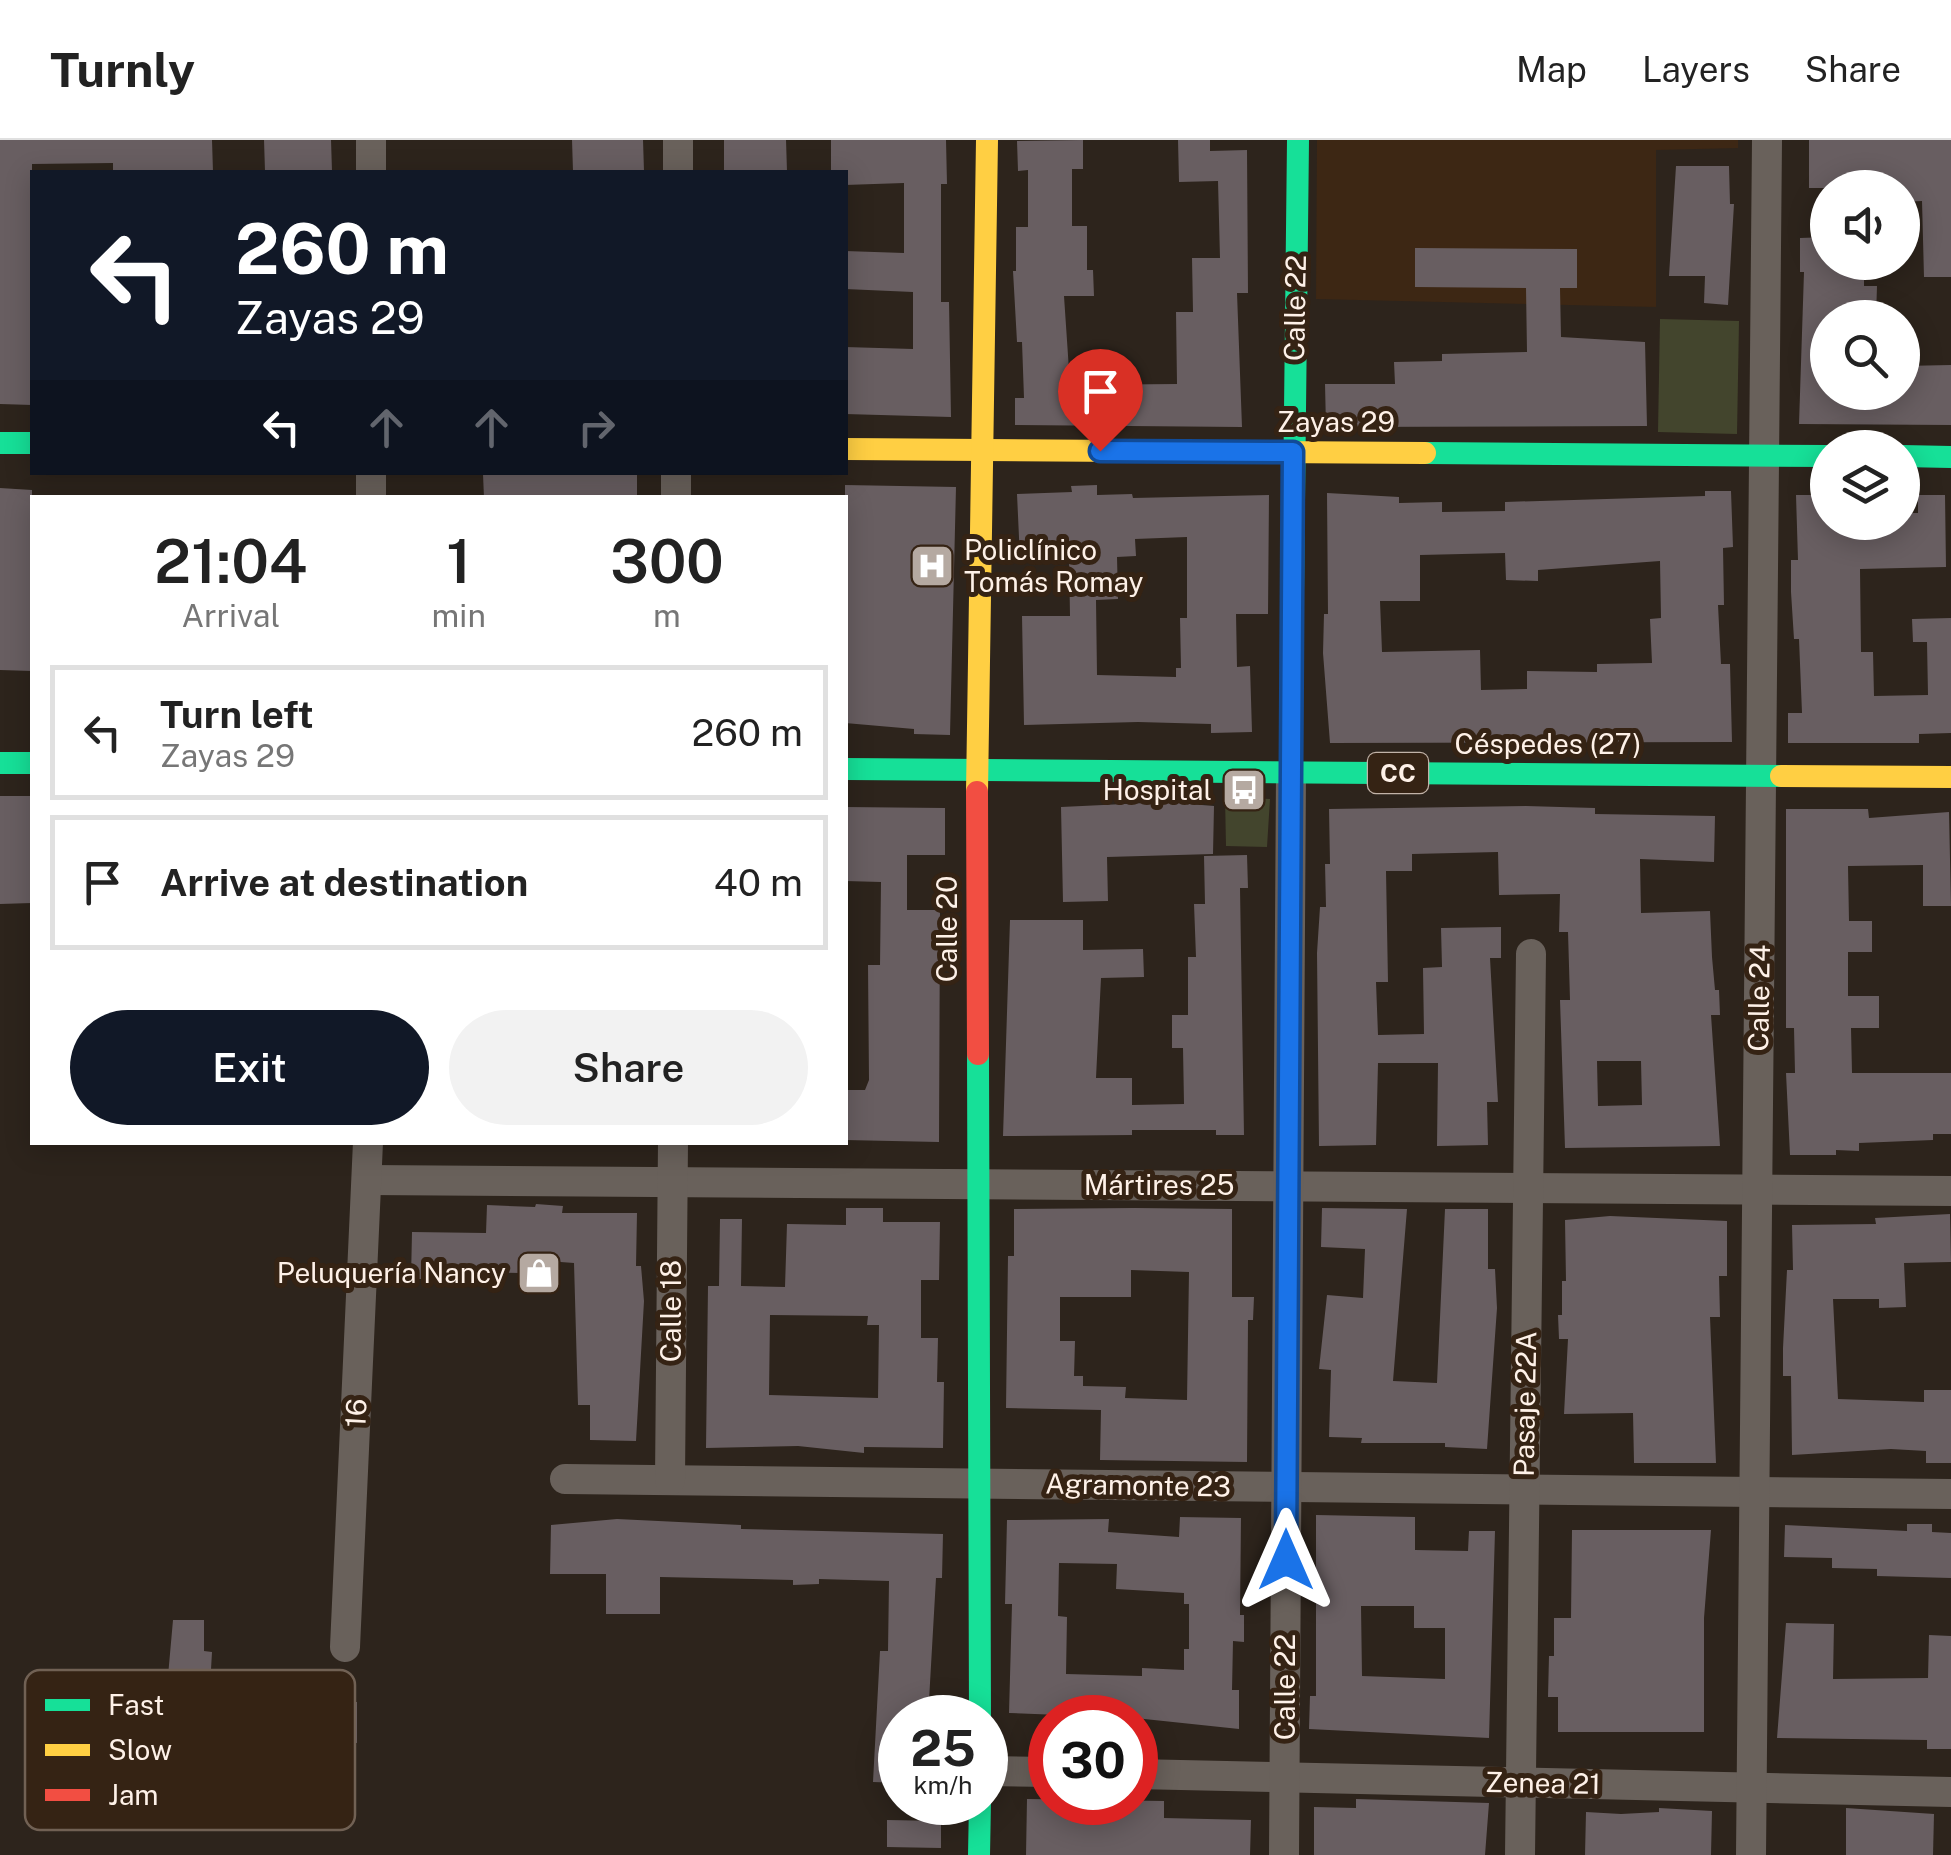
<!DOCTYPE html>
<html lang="en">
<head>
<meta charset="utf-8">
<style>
	:root { --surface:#fff; --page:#f2f2f2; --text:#222; --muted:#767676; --line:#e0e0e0; --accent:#111827 }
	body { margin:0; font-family:"Public Sans",sans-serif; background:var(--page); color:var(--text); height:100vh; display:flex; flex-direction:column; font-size:38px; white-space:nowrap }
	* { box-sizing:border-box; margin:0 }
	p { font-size:32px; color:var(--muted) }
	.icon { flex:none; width:55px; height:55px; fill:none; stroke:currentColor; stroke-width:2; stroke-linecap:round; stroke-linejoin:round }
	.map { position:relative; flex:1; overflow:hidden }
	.sheet { position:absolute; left:30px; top:355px; width:818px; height:650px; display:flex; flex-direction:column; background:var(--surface); border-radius:0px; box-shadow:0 5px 25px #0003 }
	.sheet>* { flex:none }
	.banner { position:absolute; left:30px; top:30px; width:818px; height:305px; border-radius:0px; box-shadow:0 5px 25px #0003; background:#111827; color:#fff; overflow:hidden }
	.tools { position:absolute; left:1810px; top:30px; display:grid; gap:20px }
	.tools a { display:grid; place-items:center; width:110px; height:110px; border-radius:50%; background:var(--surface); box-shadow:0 5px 25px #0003; font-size:50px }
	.speed { position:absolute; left:878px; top:1555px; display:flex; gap:20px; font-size:50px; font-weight:700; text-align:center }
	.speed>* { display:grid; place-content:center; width:130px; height:130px; border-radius:50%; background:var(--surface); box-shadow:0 5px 25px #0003; line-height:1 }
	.speed small { font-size:25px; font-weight:400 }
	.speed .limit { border:15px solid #d22; background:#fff; color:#111 }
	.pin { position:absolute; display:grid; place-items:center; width:85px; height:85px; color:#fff; margin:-102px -42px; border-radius:50% 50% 50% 0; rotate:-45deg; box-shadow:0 0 10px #0007 }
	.pin .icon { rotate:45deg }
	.me { position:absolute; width:110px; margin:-55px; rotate:0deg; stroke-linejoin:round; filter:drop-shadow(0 0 8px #0008) }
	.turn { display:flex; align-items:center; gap:35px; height:210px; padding:0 40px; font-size:45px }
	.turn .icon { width:130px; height:130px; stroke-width:2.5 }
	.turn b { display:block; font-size:70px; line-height:85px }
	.lanes { display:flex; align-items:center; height:95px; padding:0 40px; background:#0003; justify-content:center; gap:50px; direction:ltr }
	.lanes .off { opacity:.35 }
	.eta { display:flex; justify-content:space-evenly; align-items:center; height:170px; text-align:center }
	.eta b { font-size:60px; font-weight:600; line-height:70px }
	.cta { display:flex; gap:20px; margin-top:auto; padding:20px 40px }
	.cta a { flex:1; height:115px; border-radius:60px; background:var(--accent); color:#fff; font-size:40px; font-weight:600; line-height:115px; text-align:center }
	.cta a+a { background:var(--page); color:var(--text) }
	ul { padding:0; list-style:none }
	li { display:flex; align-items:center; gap:30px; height:135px; margin:0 20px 15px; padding:0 20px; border:5px solid var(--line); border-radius:0px }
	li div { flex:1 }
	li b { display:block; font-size:38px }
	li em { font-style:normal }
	header { display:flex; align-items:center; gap:60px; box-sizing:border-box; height:140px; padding:0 50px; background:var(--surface); border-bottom:2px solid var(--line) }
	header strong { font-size:48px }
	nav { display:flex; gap:55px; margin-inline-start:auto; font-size:35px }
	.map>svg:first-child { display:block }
</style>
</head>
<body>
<header>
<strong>Turnly</strong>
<nav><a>Map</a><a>Layers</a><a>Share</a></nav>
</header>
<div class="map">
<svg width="1951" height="1715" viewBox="0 0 1951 1715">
	<rect width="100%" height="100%" fill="#2d241c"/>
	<path fill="#3d2714" d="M1317,0H1738V8L1656,10V167L1316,159Z"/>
	<g fill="#43452d">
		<path d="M1660,179L1739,181L1737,294L1658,292Z"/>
		<path d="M1225,657L1270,659L1267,707L1226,706Z"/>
	</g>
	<g fill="#685e61" fill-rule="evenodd">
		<path d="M0,0H212L213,32H113V23L32,24V265L0,264Z"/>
		<path d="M264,0H331L332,32H265Z"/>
		<path d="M572,0H643L644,32H573Z"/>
		<path d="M724,0H786L787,32H724Z"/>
		<path d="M831,0H946L947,44H941V162H949L951,277L845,274V207L913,209V152L845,149V111L904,113V43L845,45V32H831Z"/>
		<path d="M1083,0V29H1072V86H1087V130H1093L1094,156H1064L1070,245L1177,244L1176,172H1193L1192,118H1220L1218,41L1179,42L1178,0H1210V11L1247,10L1248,153H1237L1242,287L1015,285V258H1024L1022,202H1017L1013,131H1016V87H1028V30L1018,31L1017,1Z"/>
		<path d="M1809,0H1951V137H1924L1922,61L1902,62V48H1809Z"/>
		<path d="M1676,26H1729L1730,64H1734L1728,165L1704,163L1705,136H1669Z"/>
		<path d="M1828,97V122H1864V146H1877L1876,178H1828V252H1902V226L1951,225V285L1799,284L1804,132H1800V98Z"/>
		<path d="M1415,108L1577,109V148H1560L1561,197L1645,202L1647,286L1326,287L1325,244H1395L1394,222L1442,221V214L1527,212L1526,148L1415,147Z"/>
		<path d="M553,332L637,334V358H484L483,334Z"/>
		<path d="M845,345L956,347L950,595L914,594V589L845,583Z"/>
		<path d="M1097,345V355L1132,354L1133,358L1269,355L1268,474H1236L1237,527L1250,526L1252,592L1211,593V584L1138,582L1024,585L1022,476H1070L1069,416L1020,419L1017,354L1072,352L1071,346ZM1187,397V478H1180L1181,528H1176V537L1097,535L1096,460L1118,459L1117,417L1136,416L1135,399Z"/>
		<path d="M0,348L32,350V531L0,530Z"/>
		<path d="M1705,351H1731L1733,407L1723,408L1724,465H1718L1721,524H1730L1732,602L1330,603L1323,513L1324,474H1328L1327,353L1399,357V363L1442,362V372L1505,371V362L1705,356ZM1505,413L1506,440L1538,441V430L1660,421L1661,478L1650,479L1652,523L1597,524V532L1527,531V549L1481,550L1480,510L1382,512L1380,461H1420V415Z"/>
		<path d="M1796,355H1828V382H1902V373H1918V355H1945L1946,427L1860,429L1861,512H1873L1874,556L1928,555L1927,502H1913L1912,479L1951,478V593L1919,594V603H1788V573H1802L1799,499H1794L1791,452V420H1798Z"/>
		<path d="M0,656H32V763L0,764Z"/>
		<path d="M1166,662L1214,666L1213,714L1107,717L1108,761L1063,762L1061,667Z"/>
		<path d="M1526,666L1595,668V674L1715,676L1714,722L1640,719L1641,773L1710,771L1712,817L1715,850H1719L1720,875H1711L1720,1006L1565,1008L1560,860H1570L1568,792H1559L1560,754L1499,755L1498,712L1412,714V731H1386L1388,842H1376L1378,895L1424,894L1423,828L1442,827L1441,788L1501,787V818H1490L1498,962H1487L1488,1005L1437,1006L1438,923H1378L1376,1005L1319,1006L1317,813L1320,767H1326L1325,724H1330L1329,669ZM1597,921H1641L1642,965L1598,966Z"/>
		<path d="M845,667L945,668V715H907V770H940L939,1002L845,1000V950H865L869,940L868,825H880L881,742L845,741Z"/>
		<path d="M1786,669H1868L1869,678L1949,672L1951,766H1923V725L1848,726L1849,781H1872V812H1848V856H1879V888H1851L1852,933H1951V994H1933V1000L1859,1003V1011L1836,1010V1015H1790L1786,933H1795L1794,888H1786Z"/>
		<path d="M1247,715L1248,748H1240L1244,995H1216V990H1132V995L1003,996L1010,780H1083V810L1143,809L1144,837L1101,838L1096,938H1132V965L1184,964L1183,908H1172V875H1188V817H1196L1194,764H1205L1204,716Z"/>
		<path d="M536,1064L563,1066L562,1073H637L636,1126H641L644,1161L636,1301L590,1300V1265H578L574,1123L520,1119V1133L449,1131V1139H411L412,1092L486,1093L487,1065L535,1067Z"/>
		<path d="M846,1068H883V1082H940L939,1140H921V1198H938L937,1242H944L943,1308L864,1307V1313L798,1306L706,1308L708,1146H719L720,1079H742L741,1146L785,1147L787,1084L846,1085ZM770,1175L868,1176L867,1185H879L878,1258L769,1255Z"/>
		<path d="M1135,1068L1232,1069V1157H1254L1253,1180H1248L1247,1322L1100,1320L1101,1270L1006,1268L1008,1116H1014V1069ZM1131,1130L1189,1132L1187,1260L1125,1258L1126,1247L1083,1246V1236H1074L1075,1201H1060V1157H1131Z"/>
		<path d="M1322,1068L1407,1069L1393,1241L1437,1243L1445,1069H1488V1129H1495L1497,1168L1487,1309L1445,1307V1303H1361L1362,1298L1329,1297L1331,1230L1319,1229L1327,1155L1363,1158L1365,1109L1321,1107Z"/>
		<path d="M1950,1074L1951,1122L1904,1123L1906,1167L1879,1168V1159H1833L1838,1259L1924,1262V1250H1951V1323H1926V1311L1891,1309L1792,1315L1791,1236H1783V1208L1787,1130H1793L1792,1085L1876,1084L1875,1078Z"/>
		<path d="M1610,1076L1727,1081V1136H1719L1720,1177H1710L1716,1323H1634L1633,1273L1564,1274L1568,1199H1559L1558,1175H1562V1141H1566L1565,1080Z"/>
		<path d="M1316,1375L1415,1377V1410L1468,1411L1469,1391H1495L1489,1598L1309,1589L1310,1556H1316ZM1361,1466H1414V1488H1445V1539L1362,1536Z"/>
		<path d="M1180,1377L1241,1378L1240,1475H1244V1502L1233,1501L1232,1550H1239V1589L1135,1578L1009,1573L1012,1464H1005L1007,1380L1109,1379L1108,1392L1179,1397ZM1059,1423L1117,1424L1116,1449L1184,1453V1464H1189V1509H1184V1530L1142,1528V1536L1066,1534L1067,1477L1058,1476Z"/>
		<path d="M617,1379L741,1385V1389L943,1394L942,1438H936L928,1578H900V1643L873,1642L880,1511H888L889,1441L819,1439V1444L793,1445V1440L660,1437V1474H606V1434H550L551,1385Z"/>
		<path d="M1907,1384H1932V1392L1951,1393V1438L1877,1436V1429L1832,1428V1418L1784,1417L1785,1385L1907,1391Z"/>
		<path d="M1572,1390H1711L1704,1478V1592H1558V1557H1548L1549,1516H1554V1478H1571Z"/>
		<path d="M173,1480H204V1511L212,1512L208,1582L164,1581Z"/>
		<path d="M1786,1483L1834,1484L1833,1539L1928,1538L1929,1495L1951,1496V1609H1927V1600L1777,1598Z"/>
		<path d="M317,1562H357V1603L316,1602Z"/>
		<path d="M1027,1659L1164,1661V1678L1251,1680L1250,1715H1026Z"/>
		<path d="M1356,1659L1489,1663L1485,1715H1314V1667L1356,1668Z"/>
		<path d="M1659,1668L1712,1671L1711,1715H1585L1586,1672L1621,1674L1659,1672Z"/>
		<path d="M1846,1668L1934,1674L1933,1715H1846Z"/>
		<path d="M887,1680L941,1681V1708L887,1707Z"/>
	</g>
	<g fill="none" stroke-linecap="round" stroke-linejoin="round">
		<g stroke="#69615b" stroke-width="30">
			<path d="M371,0V32"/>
			<path d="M678,32V0"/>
			<path d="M371,332V358"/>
			<path d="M676,358V332"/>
			<path d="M368,1040L1951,1051"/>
			<path d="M565,1339L1951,1354"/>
			<path d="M670,1340L673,1002"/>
			<path d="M345,1507L368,1002"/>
			<path d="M985,1631L1050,1632"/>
			<path d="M1135,1634L1951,1652"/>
			<path d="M1284,1715L1291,632"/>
			<path d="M1520,1715L1531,814"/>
			<path d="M1751,1715L1767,0"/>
		</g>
		<g stroke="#16e098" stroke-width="22">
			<path d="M0,303H32"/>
			<path d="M1425,313L1828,316"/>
			<path d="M1902,316L1951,317"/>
			<path d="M0,623H32"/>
			<path d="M845,629L1781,636"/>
			<path d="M1291,632L1298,0"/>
			<path d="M978,914L980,1578"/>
			<path d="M979,1715L980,1662"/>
		</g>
		<g stroke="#ffcf43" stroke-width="22">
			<path d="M845,309L1425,313"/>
			<path d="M1781,636L1951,637"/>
			<path d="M977,652L987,0"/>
		</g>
		<path stroke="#f24e42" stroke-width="22" d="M977,652L978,914"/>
	</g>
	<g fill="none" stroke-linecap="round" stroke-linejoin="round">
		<defs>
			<path id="route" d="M1100,311L1293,312L1286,1420"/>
		</defs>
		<use href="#route" stroke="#114b97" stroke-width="25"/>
		<use href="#route" stroke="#1a73e8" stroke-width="18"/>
	</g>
	<defs>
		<symbol id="hospital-square" viewBox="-11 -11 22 22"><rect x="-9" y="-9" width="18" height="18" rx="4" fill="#b5a9a1" stroke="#352314"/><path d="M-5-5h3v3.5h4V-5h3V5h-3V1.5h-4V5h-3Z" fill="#fff"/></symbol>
		<symbol id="bus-square" viewBox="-11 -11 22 22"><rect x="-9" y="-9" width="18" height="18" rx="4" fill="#b5a9a1" stroke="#352314"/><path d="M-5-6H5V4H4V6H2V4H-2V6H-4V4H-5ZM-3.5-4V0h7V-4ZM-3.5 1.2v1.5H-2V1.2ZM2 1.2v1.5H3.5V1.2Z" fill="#fff"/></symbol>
		<symbol id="shop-square" viewBox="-11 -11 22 22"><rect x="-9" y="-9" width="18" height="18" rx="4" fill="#b5a9a1" stroke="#352314"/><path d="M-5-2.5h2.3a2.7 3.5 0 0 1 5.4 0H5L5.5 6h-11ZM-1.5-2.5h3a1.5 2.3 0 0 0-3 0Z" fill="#fff"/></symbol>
	</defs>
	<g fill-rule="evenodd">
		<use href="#hospital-square" x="907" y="401" width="50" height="50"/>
		<use href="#bus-square" x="1219" y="625" width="50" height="50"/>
		<use href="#shop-square" x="514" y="1108" width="50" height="50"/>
	</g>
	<g text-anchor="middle" stroke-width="10" stroke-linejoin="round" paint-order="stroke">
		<rect fill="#352314" stroke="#c2b3a8" stroke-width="2.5" x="1368" y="613" width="60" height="40" rx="8"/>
		<g font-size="25" font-weight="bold" fill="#fef1e8">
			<text x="1398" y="642">CC</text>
		</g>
		<g font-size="28" fill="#fef1e8" stroke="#352314">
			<text transform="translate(1295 168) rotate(-89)" y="10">Calle 22</text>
			<text x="1336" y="292">Zayas 29</text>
			<text x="1548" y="614">Céspedes (27)</text>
			<text transform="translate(947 789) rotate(-90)" y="10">Calle 20</text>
			<text transform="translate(1759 858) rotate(-89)" y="10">Calle 24</text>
			<text x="1159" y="1055">Mártires 25</text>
			<text transform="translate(671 1171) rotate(-90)" y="10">Calle 18</text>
			<text transform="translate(1525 1264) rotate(-89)" y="10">Pasaje 22A</text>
			<text transform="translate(356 1273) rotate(-87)" y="10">16</text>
			<text transform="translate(1138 1345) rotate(1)" y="10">Agramonte 23</text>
			<text transform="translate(1285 1547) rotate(-90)" y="10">Calle 22</text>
			<text transform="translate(1543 1643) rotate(1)" y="10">Zenea 21</text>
		</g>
		<g font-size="28" fill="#fef1e8" stroke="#352314" text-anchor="end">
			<text x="964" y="420" text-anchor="start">Policlínico<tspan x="964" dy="32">Tomás Romay</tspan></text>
			<text x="1212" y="660">Hospital</text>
			<text x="506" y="1143">Peluquería Nancy</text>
		</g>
	</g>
	<rect x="25" y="1530" width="330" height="160" rx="15" fill="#352314" stroke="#716154" stroke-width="2.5"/>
	<rect x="45" y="1559" width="45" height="12" fill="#16e098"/>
	<rect x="45" y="1604" width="45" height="12" fill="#ffcf43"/>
	<rect x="45" y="1649" width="45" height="12" fill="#f24e42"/>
	<g font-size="28" fill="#fef1e8">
		<text x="108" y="1575">Fast</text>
		<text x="108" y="1620">Slow</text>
		<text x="108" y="1665">Jam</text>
	</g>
</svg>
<div class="tools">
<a><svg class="icon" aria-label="sound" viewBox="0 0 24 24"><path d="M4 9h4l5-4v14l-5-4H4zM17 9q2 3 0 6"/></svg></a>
<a><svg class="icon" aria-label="search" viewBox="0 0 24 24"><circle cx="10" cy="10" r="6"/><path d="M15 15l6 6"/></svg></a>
<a><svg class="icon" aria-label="layers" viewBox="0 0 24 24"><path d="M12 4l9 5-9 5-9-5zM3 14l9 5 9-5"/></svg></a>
</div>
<div class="speed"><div>25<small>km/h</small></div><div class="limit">30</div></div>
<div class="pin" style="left:1100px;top:311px;background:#d93025"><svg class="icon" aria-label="arrive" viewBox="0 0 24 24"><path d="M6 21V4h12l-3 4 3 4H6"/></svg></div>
<svg class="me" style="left:1286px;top:1420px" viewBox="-20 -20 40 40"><path d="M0-17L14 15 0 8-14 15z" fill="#1a73e8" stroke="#fff" stroke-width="4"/></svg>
<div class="banner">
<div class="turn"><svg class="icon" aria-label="left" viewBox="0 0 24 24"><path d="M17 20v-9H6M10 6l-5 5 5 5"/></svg><div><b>260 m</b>Zayas 29</div></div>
<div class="lanes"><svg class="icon" aria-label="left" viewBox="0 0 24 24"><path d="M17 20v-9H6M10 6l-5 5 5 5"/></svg><svg class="icon off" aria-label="ahead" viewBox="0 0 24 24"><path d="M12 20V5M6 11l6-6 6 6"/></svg><svg class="icon off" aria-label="ahead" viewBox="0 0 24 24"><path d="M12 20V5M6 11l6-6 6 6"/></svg><svg class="icon off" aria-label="right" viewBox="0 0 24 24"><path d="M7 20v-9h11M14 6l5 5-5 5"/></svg></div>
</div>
<section class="sheet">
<div class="eta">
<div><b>21:04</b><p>Arrival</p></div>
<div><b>1</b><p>min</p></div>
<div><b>300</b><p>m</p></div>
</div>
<ul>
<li><svg class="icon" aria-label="left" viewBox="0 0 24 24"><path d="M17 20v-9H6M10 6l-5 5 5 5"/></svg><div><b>Turn left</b><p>Zayas 29</p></div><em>260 m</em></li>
<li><svg class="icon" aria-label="arrive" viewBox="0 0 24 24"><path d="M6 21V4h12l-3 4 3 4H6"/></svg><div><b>Arrive at destination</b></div><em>40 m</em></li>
</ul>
<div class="cta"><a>Exit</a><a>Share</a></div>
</section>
</div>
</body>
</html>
